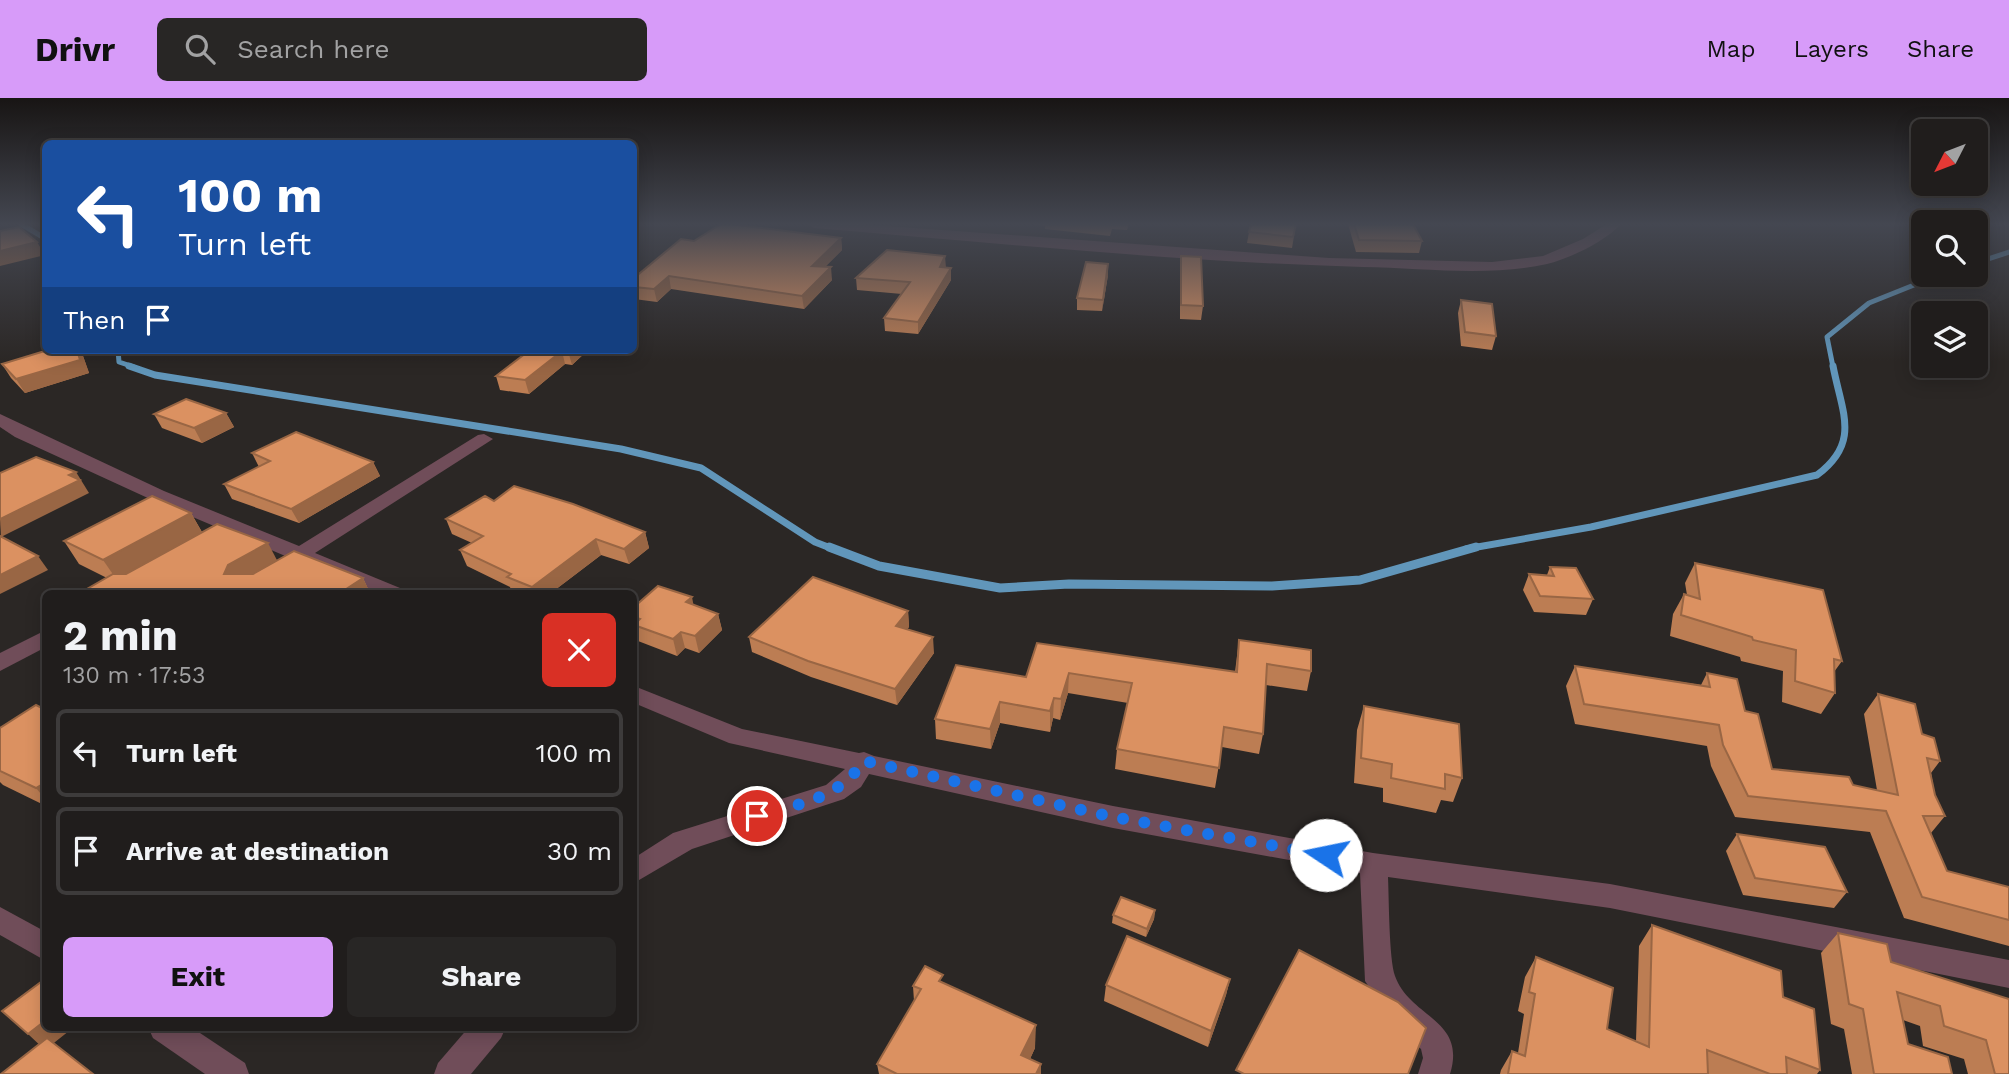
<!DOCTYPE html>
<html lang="en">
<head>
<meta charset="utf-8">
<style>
	:root { --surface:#201d1c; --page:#282625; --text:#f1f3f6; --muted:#a2a2a3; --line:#3d3b3b; --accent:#d79bf9 }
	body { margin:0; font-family:"Work Sans",sans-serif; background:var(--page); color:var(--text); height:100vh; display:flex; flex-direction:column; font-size:26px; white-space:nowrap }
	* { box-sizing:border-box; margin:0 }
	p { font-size:23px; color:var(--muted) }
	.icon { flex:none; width:38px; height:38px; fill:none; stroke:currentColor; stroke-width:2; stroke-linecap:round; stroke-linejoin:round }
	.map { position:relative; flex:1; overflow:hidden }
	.drawer { position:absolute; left:42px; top:492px; width:595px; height:441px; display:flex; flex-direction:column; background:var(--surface); border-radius:10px; box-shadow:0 4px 18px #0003,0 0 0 2px var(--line) }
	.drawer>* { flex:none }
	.banner { position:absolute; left:42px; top:42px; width:595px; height:214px; border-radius:10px; box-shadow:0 4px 18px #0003,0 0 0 2px var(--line); background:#1a4fa0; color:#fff; overflow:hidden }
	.needle { width:46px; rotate:228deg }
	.buttons { position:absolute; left:1911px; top:21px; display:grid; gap:14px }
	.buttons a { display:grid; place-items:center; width:77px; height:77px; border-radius:10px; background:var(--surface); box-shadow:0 4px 18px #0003,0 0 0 2px var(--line); font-size:35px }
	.pin { position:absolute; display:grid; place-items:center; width:60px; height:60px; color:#fff; margin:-30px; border:4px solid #fff; border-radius:50%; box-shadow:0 2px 7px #0007 }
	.me { position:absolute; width:77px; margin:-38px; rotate:281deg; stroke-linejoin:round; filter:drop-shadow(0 0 5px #0008) }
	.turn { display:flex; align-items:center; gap:24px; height:147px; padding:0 21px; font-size:32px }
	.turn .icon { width:91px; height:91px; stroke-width:2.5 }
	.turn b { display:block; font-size:49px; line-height:60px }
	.then { display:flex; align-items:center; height:66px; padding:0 21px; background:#0003; gap:14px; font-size:26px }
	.round { display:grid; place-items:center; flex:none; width:74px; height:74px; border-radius:10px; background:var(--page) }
	.overview { display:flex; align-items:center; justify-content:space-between; height:119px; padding:0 21px }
	h1 { font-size:42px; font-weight:700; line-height:52px }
	.primary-button { display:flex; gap:14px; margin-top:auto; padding:14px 21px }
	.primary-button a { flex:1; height:80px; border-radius:10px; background:var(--accent); color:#111; font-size:28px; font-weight:700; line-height:80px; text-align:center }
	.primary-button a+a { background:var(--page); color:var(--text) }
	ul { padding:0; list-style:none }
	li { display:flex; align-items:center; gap:21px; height:88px; margin:0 14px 10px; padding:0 7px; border:4px solid var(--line); border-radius:10px }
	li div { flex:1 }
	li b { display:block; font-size:26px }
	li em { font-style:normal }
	header { display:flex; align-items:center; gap:42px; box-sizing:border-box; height:98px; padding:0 35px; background:var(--accent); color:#111 }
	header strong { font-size:33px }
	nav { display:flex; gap:38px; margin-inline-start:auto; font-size:24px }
	.search { width:490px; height:63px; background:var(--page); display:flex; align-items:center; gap:18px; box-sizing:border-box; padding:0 24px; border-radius:10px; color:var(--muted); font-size:26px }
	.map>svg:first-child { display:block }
</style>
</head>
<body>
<header>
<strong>Drivr</strong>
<div class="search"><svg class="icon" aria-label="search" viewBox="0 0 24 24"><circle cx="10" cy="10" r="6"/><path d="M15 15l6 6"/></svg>Search here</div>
<nav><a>Map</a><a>Layers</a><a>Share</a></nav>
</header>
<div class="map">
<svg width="2009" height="976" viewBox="0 0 2009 976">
	<rect width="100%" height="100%" fill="#2b2725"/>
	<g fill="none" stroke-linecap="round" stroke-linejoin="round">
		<g stroke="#6196ba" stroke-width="5">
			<path d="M21,126L46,141"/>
			<path d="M1976,165L2009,154"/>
			<path d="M118,252L119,264L134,269"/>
			<path d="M1833,269L1827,239L1869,205L1939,177"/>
		</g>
		<g stroke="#6196ba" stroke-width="7">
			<path d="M129,268L155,277L621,351L701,370L815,444L833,451"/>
			<path d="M1466,451L1591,429L1817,377C1861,344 1842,315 1833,268"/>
		</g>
		<path stroke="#6196ba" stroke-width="9" d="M829,449L879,468L1000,490L1069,486L1272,488L1360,482L1476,449"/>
		<g fill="#704d59" fill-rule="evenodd">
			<path d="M808,126H859L1329,160L1492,164L1543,158L1583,141L1607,126H1621C1604,144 1571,160 1547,166C1488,179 1423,170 1363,169C1180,164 996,145 814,130Z"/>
			<path d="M0,316L164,393L299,448L478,337L484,336L493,341L315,455L400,490L403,495H375L307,467L303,472L263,495H238L241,490L288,464L290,460L150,401L15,339L0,329Z"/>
			<path d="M46,532V549L0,573V555Z"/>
			<path d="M634,588L742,631L859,655L864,654L874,658L1113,708L1373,755L1610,786L2009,862V890L1610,810L1388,779C1389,801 1389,861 1395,878C1410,920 1467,921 1450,976H1418L1423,960L1421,951L1398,932L1365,883L1360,775L1113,730L869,676L861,689L844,701L692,751L634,785V760L673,735L826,687L845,671L729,645L634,605Z"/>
			<path d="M0,809L46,834V863L0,837Z"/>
			<path d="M148,929H191L245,965L249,976H205L153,940Z"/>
			<path d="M469,929H506L501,940L471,976H434L438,965Z"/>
		</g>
	</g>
	<g fill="#bc7d53">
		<path d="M1032,126H1129L1127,132L1112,131L1110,138L1045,131V128Z"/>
		<path d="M1296,126L1292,150L1247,145L1249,134Z"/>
		<path d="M1348,126H1413L1422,143L1419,155L1356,154Z"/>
		<path d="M841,140L842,152L825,169L832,182L804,211L671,191L657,204L634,201V180L694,143Z"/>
		<path d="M1181,158L1203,208L1201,222L1180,221V171Z"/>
		<path d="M946,170L951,182L918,236L885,233L884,220L902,196L857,192L856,180Z"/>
		<path d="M1108,177L1102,213L1077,212V200Z"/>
		<path d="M1461,202L1496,238L1492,252L1461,248L1458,215Z"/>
		<path d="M48,252H80L83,258L89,275L25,295L11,280L2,266Z"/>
		<path d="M530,252H588L572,267L565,266L529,296L500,292L496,278Z"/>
		<path d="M226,315L234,329L202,345L162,330L154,316Z"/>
		<path d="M252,355L373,364L380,378L299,425L232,401L224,386L259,369Z"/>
		<path d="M494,403L645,434L649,450L629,466L601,457L551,495H512L510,489L467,468L460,452L472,445L452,436L446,421Z"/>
		<path d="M191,415L202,434L277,462L363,480L370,495H80L107,480L79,466L64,443Z"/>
		<path d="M1695,465L1842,563L1834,574L1835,595L1821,616L1782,604L1783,573L1741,563L1740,559L1670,538L1673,516L1684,496L1687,497L1685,485Z"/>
		<path d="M1550,469L1593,501L1586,517L1534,514L1523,492L1529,476L1547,477Z"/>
		<path d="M694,507L718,516L722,532L699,555L685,550L677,558L638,543L635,534L634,533V509Z"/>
		<path d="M908,513L909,529L907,531L934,555L897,607L811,579L752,554L749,539Z"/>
		<path d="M1239,542L1311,573L1307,593L1266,587L1263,636L1259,656L1222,649L1215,690L1115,671L1117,651L1128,605L1068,595L1060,622L1053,620L1050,634L1000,625L991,651L936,641L935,621L1026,579L1037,545L1235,574Z"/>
		<path d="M1575,568L1701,587L1707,575L1745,613L1772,671L1877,692L1864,616L1878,596L1922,636L1940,663L1931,675L1935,697L1945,718L1931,735L1947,773L2009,789V848L1904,820L1870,734L1735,719L1711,668L1707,648L1575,626L1566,588Z"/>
		<path d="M1364,608L1462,680L1453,704L1441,702L1436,715L1383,704V690L1354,685L1357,632Z"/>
		<path d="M46,612V708L3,687L0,684V630Z"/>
		<path d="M1737,736L1847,794L1834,810L1743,797L1726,753Z"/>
		<path d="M1155,812L1154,821L1146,839L1112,825L1113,817Z"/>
		<path d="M1652,827L1783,899L1820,972L1817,976H1500L1501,972L1512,953L1518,955L1524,916L1518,913L1525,879L1536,859L1607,931L1636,943L1639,848Z"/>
		<path d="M1838,835L1891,864L2009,901V976H1968L1964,961L1923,948L1920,928L1903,922L1908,946L1952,976H1852L1844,931L1831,926L1821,855Z"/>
		<path d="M1230,881L1226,897L1208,949L1104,903L1106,887Z"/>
		<path d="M943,885L1035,950L1030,961L1041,976H879L877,966L914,903L913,888Z"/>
	</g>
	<g fill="#964">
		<path d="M841,140L842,152L813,180L812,168Z"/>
		<path d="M37,144L45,157L0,168V153Z"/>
		<path d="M945,158L946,170L940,169Z"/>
		<path d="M1108,166V177L1102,213L1103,202Z"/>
		<path d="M831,169L832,182L804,211L802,198Z"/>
		<path d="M951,170V182L918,236V224Z"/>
		<path d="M669,178L671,191L657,204L654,191Z"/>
		<path d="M77,252H80L83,258L89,275L25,295L16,281Z"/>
		<path d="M570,252H588L572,267L568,253Z"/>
		<path d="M562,253L565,266L529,296L525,282Z"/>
		<path d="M226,315L234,329L202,345L194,330Z"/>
		<path d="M373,364L380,378L299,425L291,411Z"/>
		<path d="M76,374L89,395L1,439L0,421Z"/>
		<path d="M191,415L204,438L119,485L103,462Z"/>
		<path d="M645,434L649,450L629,466L624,451Z"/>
		<path d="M596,441L601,457L551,495H534L532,489Z"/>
		<path d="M268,445L279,466L237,495L224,476L228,467Z"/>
		<path d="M38,458L48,472L0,496V477Z"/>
		<path d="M363,480L370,495H340Z"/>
		<path d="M692,499L695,515L686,504Z"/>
		<path d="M908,513L909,529L897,544L896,528Z"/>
		<path d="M718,516L722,532L699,555L695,538Z"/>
		<path d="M681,534L685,550L677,558L673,541Z"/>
		<path d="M933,539L934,555L897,607L895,591Z"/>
		<path d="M1069,575L1068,595L1060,622L1061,601Z"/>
		<path d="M1054,600L1053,620L1050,634V613Z"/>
		<path d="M1000,604V625L991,651L990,631Z"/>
		<path d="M46,684V702L36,690Z"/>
		<path d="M1155,812L1154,821L1146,839L1147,831Z"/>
		<path d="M1230,881L1226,897L1208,949L1211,933Z"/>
		<path d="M46,922V929H74L45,952L28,936Z"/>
		<path d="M1036,927L1035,950L1023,976L1021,957Z"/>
		<path d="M1041,966V976H1036Z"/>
	</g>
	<g fill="#db9161" stroke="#964" stroke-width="2">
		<path d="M721,126H730L841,140L812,168L831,169L802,198L669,178L654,191L634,189V180L681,141L694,143Z"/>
		<path d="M1251,126H1296L1293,139L1249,134Z"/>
		<path d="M1354,126H1413L1422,143L1359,142Z"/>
		<path d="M19,129L37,144L0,153V133Z"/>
		<path d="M887,152L945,158L940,169L951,170L918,224L884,220L910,184L856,180Z"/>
		<path d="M1181,158L1201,159L1203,208L1181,207Z"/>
		<path d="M1086,164L1108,166L1103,202L1077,200Z"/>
		<path d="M1461,202L1492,206L1496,238L1465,234Z"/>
		<path d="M48,252H77L80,262L16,281L2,266Z"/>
		<path d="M530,252H570L568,253H562L525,282L496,278Z"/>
		<path d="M186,301L226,315L194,330L154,316Z"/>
		<path d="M296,334L373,364L291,411L224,386L270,363L252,355Z"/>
		<path d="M36,359L76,374L69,377L80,382L0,421V375Z"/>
		<path d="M514,388L573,406L645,434L624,451L596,441L532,489L507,479L511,476L460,452L483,438L446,421L485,398L494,403Z"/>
		<path d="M152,398L191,415L103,462L64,443Z"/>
		<path d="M217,426L268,445L228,467L224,476H253L294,453L363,480L340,495H80L113,476H126Z"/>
		<path d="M0,438L38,458L0,477Z"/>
		<path d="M1695,465L1823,492L1842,563L1834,561L1835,595L1795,583L1796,552L1753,542L1752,539L1681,517L1684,496L1700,501Z"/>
		<path d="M1550,469L1576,470L1593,501L1540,498L1529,476L1554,478Z"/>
		<path d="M813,479L908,513L896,528L933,539L895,591L808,563L749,539Z"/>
		<path d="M658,488L692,499L686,504L718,516L695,538L681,534L673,541L634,527L640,521L634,519V509Z"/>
		<path d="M1239,542L1311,552V573L1267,566L1263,636L1224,629L1219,670L1117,651L1132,585L1069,575L1061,601L1054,600L1050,613L1000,604L990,631L935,621L956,567L1026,579L1037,545L1237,574Z"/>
		<path d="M1575,568L1710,589L1707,575L1737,581L1745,613L1758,616L1772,671L1849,679L1853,687L1898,697L1878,596L1915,606L1922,636L1934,640L1940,663L1927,660L1935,697L1945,718H1923L1947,773L2009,789V822L1922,799L1886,713L1748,698L1723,647L1719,627L1584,606Z"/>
		<path d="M36,607L46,612V684L36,690L0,673V630Z"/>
		<path d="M1364,608L1459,626L1462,680L1445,676V691L1391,680L1392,666L1361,660Z"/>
		<path d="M1737,736L1825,749L1847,794L1755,780Z"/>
		<path d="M1121,799L1155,812L1147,831L1113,817Z"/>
		<path d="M1652,827L1781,873L1783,899L1814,911L1820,972L1786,959L1787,976H1770L1707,952L1708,976H1508L1512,953L1525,958L1535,896L1529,894L1536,859L1613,890L1607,931L1649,949Z"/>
		<path d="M1838,835L1887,846L1891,864L2009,901V976H1995L1986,942L1944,928L1940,908L1897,894L1908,946L1948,959L1952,976H1874L1863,911L1849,906Z"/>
		<path d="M1127,838L1230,881L1211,933L1106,887Z"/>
		<path d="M1299,852L1398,904L1426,930L1408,976H1244L1236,972Z"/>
		<path d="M925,868L943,877L939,883L1036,927L1021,957L1041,966L1036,976H897L877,966L921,891L913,888Z"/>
		<path d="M45,881L46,922L28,936L2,913Z"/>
		<path d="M47,940L93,976H1Z"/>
	</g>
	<linearGradient id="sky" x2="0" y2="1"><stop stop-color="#181514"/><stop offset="0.48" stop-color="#444751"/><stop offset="1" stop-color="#444751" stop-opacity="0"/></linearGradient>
	<rect width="2009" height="263" fill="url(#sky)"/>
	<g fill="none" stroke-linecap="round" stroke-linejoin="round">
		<path stroke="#1a73e8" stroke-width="12" stroke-dasharray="0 21.6" d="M757,718C800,705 837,702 864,663L1113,719L1326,757"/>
	</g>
</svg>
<div class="buttons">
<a><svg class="needle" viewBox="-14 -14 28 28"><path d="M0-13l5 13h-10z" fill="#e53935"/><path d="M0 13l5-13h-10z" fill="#a2a2a3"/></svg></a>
<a><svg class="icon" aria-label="search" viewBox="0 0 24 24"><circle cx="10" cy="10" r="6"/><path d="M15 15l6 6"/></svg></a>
<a><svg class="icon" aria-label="layers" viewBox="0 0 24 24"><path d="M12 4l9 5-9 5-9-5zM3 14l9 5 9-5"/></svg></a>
</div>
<div class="pin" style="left:757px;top:718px;background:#d93025"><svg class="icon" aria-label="arrive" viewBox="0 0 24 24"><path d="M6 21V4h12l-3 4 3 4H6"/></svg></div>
<svg class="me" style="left:1326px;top:757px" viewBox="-20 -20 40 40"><circle r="19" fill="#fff"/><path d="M0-13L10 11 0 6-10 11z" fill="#1a73e8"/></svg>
<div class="banner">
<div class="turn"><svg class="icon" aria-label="left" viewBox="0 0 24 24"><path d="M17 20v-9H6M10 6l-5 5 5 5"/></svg><div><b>100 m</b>Turn left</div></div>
<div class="then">Then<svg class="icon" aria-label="arrive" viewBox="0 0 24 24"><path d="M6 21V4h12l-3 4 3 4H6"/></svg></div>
</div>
<section class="drawer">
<div class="overview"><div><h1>2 min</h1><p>130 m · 17:53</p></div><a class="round" style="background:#d93025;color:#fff"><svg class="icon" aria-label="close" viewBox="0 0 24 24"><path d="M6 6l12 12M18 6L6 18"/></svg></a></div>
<ul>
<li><svg class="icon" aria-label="left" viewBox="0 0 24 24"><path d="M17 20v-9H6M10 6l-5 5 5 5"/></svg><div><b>Turn left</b></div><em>100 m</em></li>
<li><svg class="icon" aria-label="arrive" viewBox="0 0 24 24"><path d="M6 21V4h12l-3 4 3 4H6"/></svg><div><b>Arrive at destination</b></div><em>30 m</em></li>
</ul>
<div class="primary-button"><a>Exit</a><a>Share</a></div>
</section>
</div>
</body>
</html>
